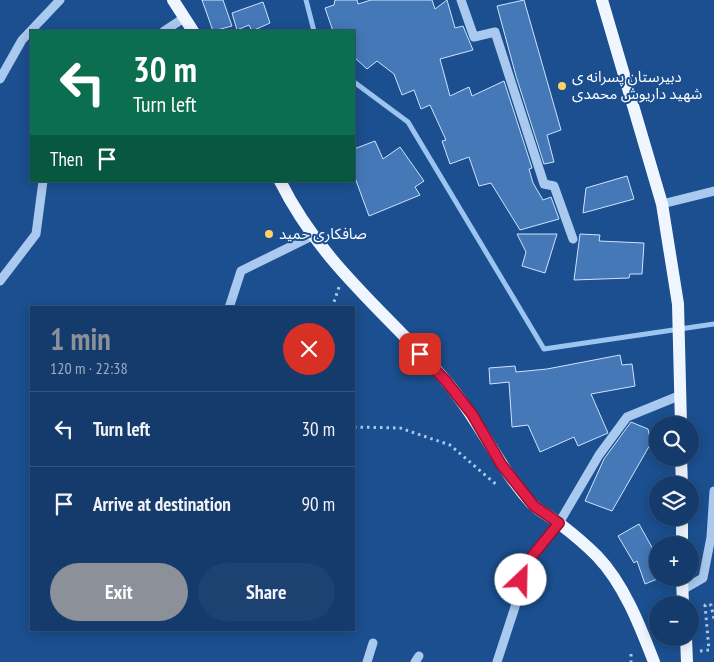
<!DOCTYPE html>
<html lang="en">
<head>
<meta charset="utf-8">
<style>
	:root { --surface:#143b6b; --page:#1d4271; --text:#f1f3f6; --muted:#9dadc1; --line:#33557e; --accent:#8c9099 }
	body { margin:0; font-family:"PT Sans Narrow","Noto Sans Arabic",sans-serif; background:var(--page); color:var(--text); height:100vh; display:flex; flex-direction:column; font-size:19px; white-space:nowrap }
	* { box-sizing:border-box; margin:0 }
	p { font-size:16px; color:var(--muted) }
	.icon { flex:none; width:28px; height:28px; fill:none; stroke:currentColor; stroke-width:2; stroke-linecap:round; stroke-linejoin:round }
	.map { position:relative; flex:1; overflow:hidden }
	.details { position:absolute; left:30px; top:306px; width:325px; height:325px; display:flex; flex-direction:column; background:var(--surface); border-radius:0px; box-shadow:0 2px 12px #0003,0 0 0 1px var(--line) }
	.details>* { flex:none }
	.banner { position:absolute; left:30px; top:30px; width:325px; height:152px; border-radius:0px; box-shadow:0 2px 12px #0003,0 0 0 1px var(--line); background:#0b6e4f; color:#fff; overflow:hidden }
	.tools { position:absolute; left:649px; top:416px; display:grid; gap:10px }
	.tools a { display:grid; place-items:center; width:50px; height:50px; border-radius:50%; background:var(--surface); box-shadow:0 2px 12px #0003,0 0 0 1px var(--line); font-size:25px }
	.pin { position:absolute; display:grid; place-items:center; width:42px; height:42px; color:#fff; margin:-21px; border-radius:10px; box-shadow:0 2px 8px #0006 }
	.me { position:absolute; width:55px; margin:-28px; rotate:24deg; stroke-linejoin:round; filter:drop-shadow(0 0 4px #0008) }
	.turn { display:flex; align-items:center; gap:18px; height:105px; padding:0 20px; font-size:22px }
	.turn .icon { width:65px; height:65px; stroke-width:2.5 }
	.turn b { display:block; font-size:35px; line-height:42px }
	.then { display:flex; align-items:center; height:48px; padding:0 20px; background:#0003; gap:10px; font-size:19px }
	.round { display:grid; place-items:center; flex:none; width:52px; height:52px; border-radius:26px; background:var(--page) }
	.overview { display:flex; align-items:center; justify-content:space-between; height:85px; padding:0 20px }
	h1 { font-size:30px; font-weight:600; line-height:38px; color:var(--accent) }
	.action { display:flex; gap:10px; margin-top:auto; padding:10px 20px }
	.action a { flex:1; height:58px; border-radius:30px; background:var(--accent); color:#fff; font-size:20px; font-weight:600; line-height:58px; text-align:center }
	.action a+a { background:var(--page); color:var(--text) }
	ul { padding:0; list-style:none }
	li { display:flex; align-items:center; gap:15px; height:75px; padding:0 20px; border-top:1px solid var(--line) }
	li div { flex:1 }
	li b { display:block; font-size:19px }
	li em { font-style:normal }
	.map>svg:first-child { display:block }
</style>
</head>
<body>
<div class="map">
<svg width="714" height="662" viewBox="0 0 714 662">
	<rect width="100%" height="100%" fill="#1b4f8f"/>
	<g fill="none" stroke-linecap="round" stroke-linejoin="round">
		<g stroke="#9cc4f0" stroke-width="5">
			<path d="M306,0L314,31"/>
			<path d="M354,82L408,122L544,349L714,324"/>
		</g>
	</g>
	<g fill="#4478b7" stroke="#cfe3fa">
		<path d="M202,0H223L232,26L213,31Z"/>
		<path d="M335,0H357L358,4L371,0H432L435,9L447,0L455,28L463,26L473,50L440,59L450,96L469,87L472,96L504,81L532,168L529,169L533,183L543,200L551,197L559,219L520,230L491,183L479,186L469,157L450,164L442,141L446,140L430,105L421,109L414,90L402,95L394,74L377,61L367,69L354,57V31H333L325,8L334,5Z"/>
		<path d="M524,0L561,130L547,135L554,162L544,164L516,76L497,6Z"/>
		<path d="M263,2L270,23L252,31L249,25L237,30L232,13Z"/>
		<path d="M375,141L383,159L400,147L424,181L415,187L420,195L369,216L354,175V149Z"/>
		<path d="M627,176L634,199L583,213L586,188Z"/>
		<path d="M517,234H557L545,273L522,266L526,252Z"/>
		<path d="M580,234L600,235L599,241L644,243L642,274H630L629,278L574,280Z"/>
		<path d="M620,355L622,365L632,364L635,386L591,394L608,433L578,446L574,437L540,452L528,425L512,427L509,382L490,384L489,368L515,366L516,372L547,369Z"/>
		<path d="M631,422L648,429L651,443L612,511L585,501L604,459Z"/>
		<path d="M639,524L654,551L650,553L658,578H660L645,584L637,561L634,563L618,536Z"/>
	</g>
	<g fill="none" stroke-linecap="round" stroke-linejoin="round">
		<g stroke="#a9c9ee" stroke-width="3" stroke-dasharray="2.5 4" stroke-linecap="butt">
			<path d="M332,308L339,287"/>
			<path d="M354,427L400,428L450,445L498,486"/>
			<path d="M700,651L709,650L705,605H711L714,619"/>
			<path d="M631,654V662"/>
		</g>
		<g stroke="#a9c9ee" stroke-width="9">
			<path d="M461,0L474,37L495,32L544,184L554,186L573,239"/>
			<path d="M164,31L184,18"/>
			<path d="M0,79L22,40L60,0"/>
			<path d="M662,204L714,191"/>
			<path d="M0,281L36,234L43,181"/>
			<path d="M229,308L241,271L312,236"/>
			<path d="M682,590L703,578L711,537L714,491"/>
			<path d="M367,662L373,643"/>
			<path d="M415,662L419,656"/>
			<path d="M497,662L515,607L524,566L559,523L599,455L627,417L681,395"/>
		</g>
		<g stroke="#f0f6ff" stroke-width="12">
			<path d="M173,0L193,31"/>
			<path d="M602,0L662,204L678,304L681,425"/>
			<path d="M280,181C322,265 386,312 446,381C479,419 498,467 532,504C540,512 552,517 560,524C573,534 586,545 597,556C624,584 640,626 654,662"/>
			<path d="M681,458L682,485"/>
			<path d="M682,518V545"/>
			<path d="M682,578L683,605"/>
			<path d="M686,638L687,662"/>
		</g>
	</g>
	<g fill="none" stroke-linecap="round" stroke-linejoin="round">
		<defs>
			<path id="route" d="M420,354L446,381L472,414L501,464L534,506L559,523L524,566L521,580"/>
		</defs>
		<use href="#route" stroke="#92132f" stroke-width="12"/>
		<use href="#route" stroke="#e11d48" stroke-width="9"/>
	</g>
	<g fill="#ffd166" stroke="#1b4f8f" stroke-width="2">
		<circle cx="562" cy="86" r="5"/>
		<circle cx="269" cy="234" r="5"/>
	</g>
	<g text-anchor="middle" stroke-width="4" stroke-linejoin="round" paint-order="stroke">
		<g font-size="15" fill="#fff" stroke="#1b4f8f" text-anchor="start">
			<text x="572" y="82">دبیرستان پسرانه ی<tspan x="572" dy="17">شهید داریوش محمدی</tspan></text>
			<text x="279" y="239">صافکاری حمید</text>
		</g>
	</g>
</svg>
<div class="tools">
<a><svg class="icon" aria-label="search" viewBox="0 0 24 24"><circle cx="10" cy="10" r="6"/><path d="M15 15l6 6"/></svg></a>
<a><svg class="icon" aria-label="layers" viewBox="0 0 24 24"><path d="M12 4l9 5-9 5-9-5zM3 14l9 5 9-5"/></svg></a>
<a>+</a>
<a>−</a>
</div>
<div class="pin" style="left:420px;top:354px;background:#d93025"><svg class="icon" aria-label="arrive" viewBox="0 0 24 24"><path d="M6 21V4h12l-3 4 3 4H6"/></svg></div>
<svg class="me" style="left:521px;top:580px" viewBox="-20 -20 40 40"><circle r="19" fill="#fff"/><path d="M0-13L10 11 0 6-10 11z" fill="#e11d48"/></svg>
<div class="banner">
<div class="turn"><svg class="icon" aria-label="left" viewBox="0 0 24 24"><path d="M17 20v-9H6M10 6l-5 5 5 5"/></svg><div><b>30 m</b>Turn left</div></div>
<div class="then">Then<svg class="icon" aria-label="arrive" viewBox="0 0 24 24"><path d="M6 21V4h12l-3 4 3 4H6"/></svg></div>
</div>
<section class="details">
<div class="overview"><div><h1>1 min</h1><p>120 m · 22:38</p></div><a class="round" style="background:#d93025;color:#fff"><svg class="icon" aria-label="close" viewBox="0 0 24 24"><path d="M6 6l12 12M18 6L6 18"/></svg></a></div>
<ul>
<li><svg class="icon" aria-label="left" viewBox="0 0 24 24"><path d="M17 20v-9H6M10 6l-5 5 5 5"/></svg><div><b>Turn left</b></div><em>30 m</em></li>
<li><svg class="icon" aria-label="arrive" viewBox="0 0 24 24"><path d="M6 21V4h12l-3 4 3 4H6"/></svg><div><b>Arrive at destination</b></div><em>90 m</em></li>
</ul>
<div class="action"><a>Exit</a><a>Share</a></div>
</section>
</div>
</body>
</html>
